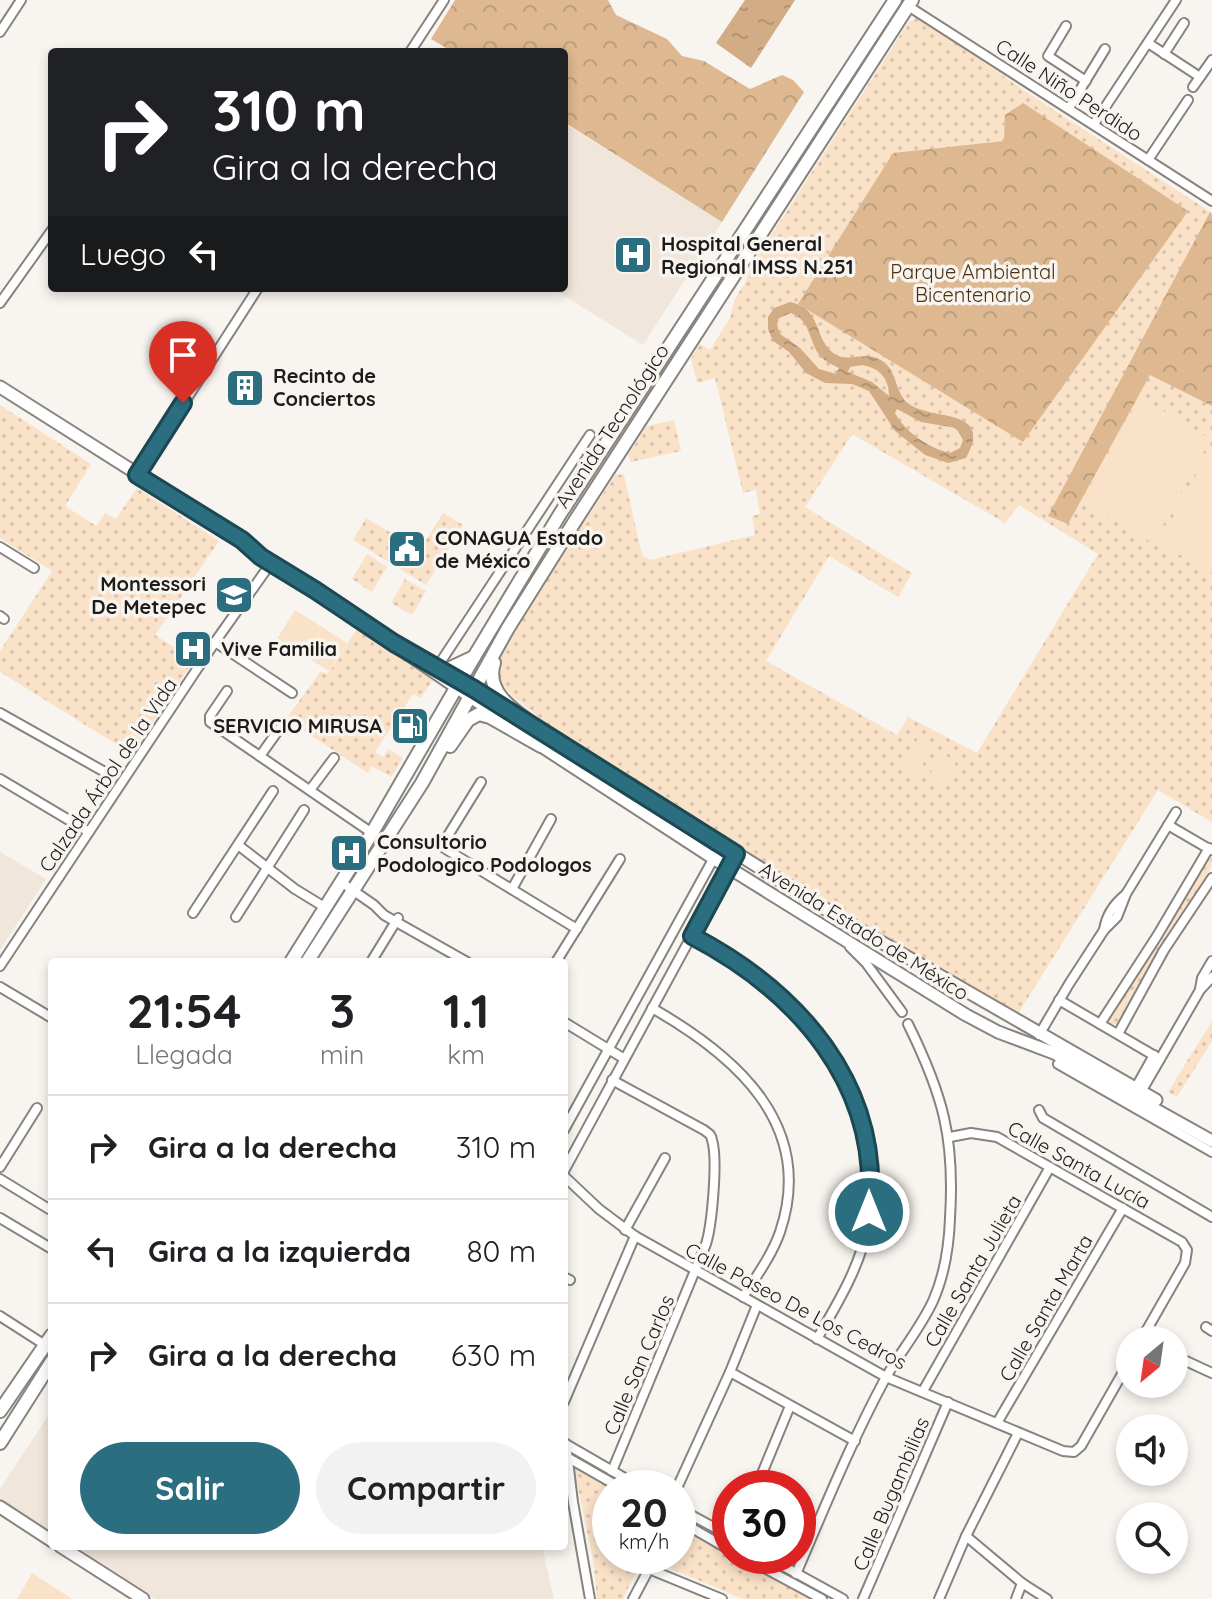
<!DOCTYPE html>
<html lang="es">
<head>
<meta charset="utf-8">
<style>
	:root { --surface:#fff; --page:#f2f2f2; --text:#202124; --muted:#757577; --line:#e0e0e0; --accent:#2b6e80 }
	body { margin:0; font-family:Quicksand,sans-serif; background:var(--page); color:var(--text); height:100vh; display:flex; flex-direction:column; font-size:30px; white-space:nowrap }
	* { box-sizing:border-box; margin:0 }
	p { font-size:26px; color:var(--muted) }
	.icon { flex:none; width:44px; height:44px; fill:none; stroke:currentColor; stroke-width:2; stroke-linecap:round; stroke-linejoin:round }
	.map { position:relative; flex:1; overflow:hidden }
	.details { position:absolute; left:48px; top:958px; width:520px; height:592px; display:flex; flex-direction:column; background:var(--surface); border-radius:8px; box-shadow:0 4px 12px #0003 }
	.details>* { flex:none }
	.guide { position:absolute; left:48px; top:48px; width:520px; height:244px; border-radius:8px; box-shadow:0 4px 12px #0003; background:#202124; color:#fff; overflow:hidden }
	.needle { width:52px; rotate:209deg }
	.tools { position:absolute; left:1116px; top:1326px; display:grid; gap:16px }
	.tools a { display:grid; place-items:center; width:72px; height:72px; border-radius:50%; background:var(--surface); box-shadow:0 4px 12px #0003; font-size:40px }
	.speed { position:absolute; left:592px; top:1470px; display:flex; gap:16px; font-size:40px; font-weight:700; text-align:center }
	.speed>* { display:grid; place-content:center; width:104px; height:104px; border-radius:50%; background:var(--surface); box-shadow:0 4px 12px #0003; line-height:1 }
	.speed small { font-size:20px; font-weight:400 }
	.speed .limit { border:12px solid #d22; background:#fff; color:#111 }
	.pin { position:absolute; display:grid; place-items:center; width:68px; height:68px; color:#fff; margin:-82px -34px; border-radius:50% 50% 50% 0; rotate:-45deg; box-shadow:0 0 8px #0007 }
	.pin .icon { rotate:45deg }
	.me { position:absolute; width:88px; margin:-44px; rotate:0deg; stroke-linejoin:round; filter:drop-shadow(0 0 6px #0008) }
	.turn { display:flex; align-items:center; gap:28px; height:168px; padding:0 32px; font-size:36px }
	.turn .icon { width:104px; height:104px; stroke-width:2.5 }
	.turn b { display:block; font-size:56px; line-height:68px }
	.then { display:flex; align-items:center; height:76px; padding:0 32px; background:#0003; gap:16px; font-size:30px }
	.eta { display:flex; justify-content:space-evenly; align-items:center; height:136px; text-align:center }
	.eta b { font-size:48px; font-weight:700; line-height:56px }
	.action { display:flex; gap:16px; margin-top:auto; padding:16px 32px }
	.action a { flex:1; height:92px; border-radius:48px; background:var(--accent); color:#fff; font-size:32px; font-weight:700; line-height:92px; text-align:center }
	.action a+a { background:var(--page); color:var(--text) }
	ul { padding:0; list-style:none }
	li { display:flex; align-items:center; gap:24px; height:104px; padding:0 32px; border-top:2px solid var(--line) }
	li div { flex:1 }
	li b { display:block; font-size:30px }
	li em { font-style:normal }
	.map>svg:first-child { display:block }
</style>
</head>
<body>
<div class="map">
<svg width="1212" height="1599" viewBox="0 0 1212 1599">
	<defs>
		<pattern id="green-dots" width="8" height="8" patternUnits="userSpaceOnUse" patternTransform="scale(2)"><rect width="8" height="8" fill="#fae2c8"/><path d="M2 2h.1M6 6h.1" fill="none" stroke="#d6c1ab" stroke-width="1.8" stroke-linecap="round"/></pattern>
		<pattern id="forest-crowns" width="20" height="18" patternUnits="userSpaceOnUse" patternTransform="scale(2)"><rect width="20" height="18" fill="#ddb890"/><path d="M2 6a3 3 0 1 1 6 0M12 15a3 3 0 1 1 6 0" fill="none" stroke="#bd9e7c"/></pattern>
		<pattern id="water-ripples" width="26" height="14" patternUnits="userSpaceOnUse" patternTransform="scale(2)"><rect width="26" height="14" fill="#d1ac85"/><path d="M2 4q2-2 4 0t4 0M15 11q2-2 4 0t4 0" fill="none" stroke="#b39372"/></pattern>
	</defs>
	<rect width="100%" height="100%" fill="#f8f4ef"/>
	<g fill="#f0e6db">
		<path d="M564,123L722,222L643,345L552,288H564Z"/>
		<path d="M0,852L46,879L0,950Z"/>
		<path d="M52,1410V1534L0,1502V1489Z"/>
		<path d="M71,1546H542L554,1599H155Z"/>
	</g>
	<g fill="url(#green-dots)" fill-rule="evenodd">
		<path d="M918,17L1031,95L1212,213V822L1158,790L1016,1017L714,835L570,743L515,698L499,681L497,665L537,593L583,519L586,520L616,474L624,475L642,555L650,560L755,535L752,516L760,514L756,490L743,493L715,378L697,383L691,359L700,344L710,350L730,318L735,299L746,281L750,268L908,23ZM852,434L1005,523L1019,505L1098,554L977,753L908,717L897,735L766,661L829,556L898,597L912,573L805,507Z"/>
		<path d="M0,405L91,464L65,506L96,526L105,513L116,519L137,488L219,541L155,635L194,660L132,754L0,672V651L52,571L0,538Z"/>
		<path d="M674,420L681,451L631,462L628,455L647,426Z"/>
		<path d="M443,513L463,525L426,585L353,540L366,518L420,550Z"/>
		<path d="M367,554L387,567L372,592L352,579Z"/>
		<path d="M405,579L426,591L412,615L391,603Z"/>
		<path d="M360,624L434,678L421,698L413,694L375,752L383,757L389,749L403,758L391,777L372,766L368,773L286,719L321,671L328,674Z"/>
		<path d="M1212,856C1212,889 1183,908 1167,935C1150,964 1136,995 1120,1024H1112L1109,1019L1134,976L1162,941L1188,890L1205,863Z"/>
		<path d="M1212,1021V1041L1177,1097L1168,1092Z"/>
		<path d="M573,1463L618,1488H610V1556H678V1521L730,1550V1556H740L818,1599H743L643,1557L623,1599H597L593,1560Z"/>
	</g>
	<g fill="url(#forest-crowns)">
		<path d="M455,0H608L616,15L667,39L682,56L704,61L750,89L782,75L793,80L804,92L722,222L564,122V52H453L431,39Z"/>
		<path d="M1023,103L1188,211L1023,442L798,304L893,153L1004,141L1005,115Z"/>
		<path d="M1210,212L1212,214V406L1150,375L1068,524L1048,516Z"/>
	</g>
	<g fill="#fae2c8">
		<path d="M1140,397L1211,439L1153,543L1081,502Z"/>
		<path d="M1212,446V573L1159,543Z"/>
		<path d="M295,610L347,643L329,671L277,639Z"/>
		<path d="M918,738L932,747L917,775L902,767Z"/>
		<path d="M942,753L956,762L941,789L927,780Z"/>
		<path d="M32,1573L72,1599H17Z"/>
	</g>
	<g fill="url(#water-ripples)" fill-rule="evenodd">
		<path d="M745,0H795L751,68L716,43Z"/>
		<path d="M790,302C822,309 813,335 832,352C845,364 863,351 879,359C899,369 893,392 909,404C931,421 995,407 966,458L948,463L925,455L895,431L869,391L852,384L825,383L806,373L789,352L773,341L768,329V317L774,308ZM791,313C812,321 808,342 821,357C826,362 833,365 839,368L836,374L819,369L800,348L780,334L777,325L779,318ZM862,365C880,368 889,379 889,396L872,382L848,372L850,367ZM897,409L921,422L956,428L963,440L960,448L950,453C929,448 906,433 895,413Z"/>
	</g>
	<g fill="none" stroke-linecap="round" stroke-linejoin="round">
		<defs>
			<g id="street">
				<path d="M908,6L1212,201"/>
				<path d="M1066,26L1048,56L1086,81"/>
				<path d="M0,32L21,0"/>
				<path d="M1148,43L1200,77"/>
				<path d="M410,52L444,0"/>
				<path d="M1164,54L1184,23"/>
				<path d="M1193,87L1212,60"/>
				<path d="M1069,108L1105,49"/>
				<path d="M1094,124L1176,0"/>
				<path d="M1148,160L1188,100"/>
				<path d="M0,303L52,230"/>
				<path d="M137,476L258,288"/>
				<path d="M0,547L34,568"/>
				<path d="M0,616L4,619"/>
				<path d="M215,642L292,693"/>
				<path d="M434,672L590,435"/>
				<path d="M227,691L210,716V722L372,833"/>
				<path d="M0,713L103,771"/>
				<path d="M260,756L280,728"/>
				<path d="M0,779L89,832"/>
				<path d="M481,782L444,842V848L577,929"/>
				<path d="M310,790L334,758"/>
				<path d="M1168,825L1211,850"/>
				<path d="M238,845L295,889L326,908"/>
				<path d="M341,882L374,905L384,915L467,962"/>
				<path d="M512,889L551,819"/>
				<path d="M193,913L273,791"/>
				<path d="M236,917L304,810"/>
				<path d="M1104,930C1106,916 1114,904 1125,895"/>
				<path d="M692,936C780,982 852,1052 867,1155C870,1179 872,1203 867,1228C860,1267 837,1304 817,1339"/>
				<path d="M850,947L866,963L902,1012"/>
				<path d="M371,962L398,918"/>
				<path d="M556,962L620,859"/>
				<path d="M0,966L215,642L271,563"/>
				<path d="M0,987L52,1018"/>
				<path d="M1200,989L1202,978L1212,961"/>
				<path d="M1059,1000L1160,1059"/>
				<path d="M652,1008C736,1056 816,1125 780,1232C772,1255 756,1277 743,1297"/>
				<path d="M564,1022L623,1058"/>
				<path d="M1100,1024L1157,936L1209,848"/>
				<path d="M1118,1034L1164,950L1212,878"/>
				<path d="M1039,1035L1069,984L1104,930L1117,917L1126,894L1176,812"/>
				<path d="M1058,1064L1212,1152"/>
				<path d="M1135,1089L1154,1055"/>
				<path d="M1141,1092L1200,990L1212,977"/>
				<path d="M1039,1110L1043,1118L1212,1217"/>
				<path d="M564,1130L721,845"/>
				<path d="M950,1137L971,1133L997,1137L1182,1242L1187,1250L1185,1263L1141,1340"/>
				<path d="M0,1167L37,1108"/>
				<path d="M564,1171L736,854"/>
				<path d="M564,1176L599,1209L635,1236L886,1377L1063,1451L1074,1452L1081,1446L1130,1360"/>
				<path d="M0,1179L49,1209L52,1208"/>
				<path d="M0,1218L52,1249"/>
				<path d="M625,1230L665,1158"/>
				<path d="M564,1277L570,1280"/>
				<path d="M0,1316L45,1345"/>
				<path d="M1206,1327L1212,1331"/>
				<path d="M1186,1361L1212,1373"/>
				<path d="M730,1372L855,1441"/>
				<path d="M923,1391L1050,1167"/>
				<path d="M564,1402L635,1236"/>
				<path d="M997,1423L1123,1208"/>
				<path d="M564,1443L642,1488"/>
				<path d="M566,1444L573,1502L590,1599"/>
				<path d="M565,1456L621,1488"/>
				<path d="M612,1471L706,1244C712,1225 718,1159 712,1140C711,1134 709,1134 704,1130L612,1080"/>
				<path d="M677,1488L730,1372L757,1305"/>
				<path d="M756,1488L790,1406"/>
				<path d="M678,1508L730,1536"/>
				<path d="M678,1520L730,1550"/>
				<path d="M966,1536L1022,1583L1047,1599"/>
				<path d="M742,1556L822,1599"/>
				<path d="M765,1556L843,1599"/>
				<path d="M796,1574C824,1509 851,1442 885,1379C900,1352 920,1329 933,1301C945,1274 949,1247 950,1218C955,1138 943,1095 908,1024"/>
				<path d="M633,1599L649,1569L722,1599"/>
				<path d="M863,1599L948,1402"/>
				<path d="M939,1599L966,1536L1018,1433"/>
				<path d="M1016,1599L1022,1583"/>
			</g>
			<g id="secondary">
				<path d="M0,387L242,540L261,557L315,590L504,720"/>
				<path d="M469,686L512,712"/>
				<path d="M537,728L843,920L1156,1100"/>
				<path d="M535,742L713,858L966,1015L998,1032L1054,1053L1212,1141"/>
				<path d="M0,1507L52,1541"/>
				<path d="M60,1546L143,1599"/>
			</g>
			<g id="primary">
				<path d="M494,663C483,695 522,715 543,732"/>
				<path d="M444,671L474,657"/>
				<path d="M450,746L468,720L479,714L490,717L541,746"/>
				<path d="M291,962L372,833L474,657L560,514L895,0"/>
				<path d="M307,962L422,783L508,628L575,521L912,0"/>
				<path d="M0,1411L52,1335"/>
				<path d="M0,1443L52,1361"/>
			</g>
		</defs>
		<use href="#street" stroke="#87837f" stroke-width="12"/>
		<use href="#secondary" stroke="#87837f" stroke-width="15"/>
		<use href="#primary" stroke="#87837f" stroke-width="16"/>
		<use href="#street" stroke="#fff" stroke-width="8"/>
		<use href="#secondary" stroke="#fff" stroke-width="11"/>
		<use href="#primary" stroke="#fff" stroke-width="12"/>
	</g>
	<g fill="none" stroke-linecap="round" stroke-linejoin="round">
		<defs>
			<path id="route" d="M183,403L137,475L242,540L261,557L315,590L394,643L474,689L736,854L692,936C797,991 882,1084 869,1212"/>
		</defs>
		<use href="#route" stroke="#1c4853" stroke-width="20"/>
		<use href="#route" stroke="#2b6e80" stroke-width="14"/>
	</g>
	<defs>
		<symbol id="hospital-square" viewBox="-11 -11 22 22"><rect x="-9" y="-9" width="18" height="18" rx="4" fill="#2b6e80" stroke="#f8f4ef"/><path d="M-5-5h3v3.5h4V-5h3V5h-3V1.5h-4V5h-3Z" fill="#fff"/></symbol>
		<symbol id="building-square" viewBox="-11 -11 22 22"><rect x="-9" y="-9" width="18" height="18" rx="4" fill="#2b6e80" stroke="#f8f4ef"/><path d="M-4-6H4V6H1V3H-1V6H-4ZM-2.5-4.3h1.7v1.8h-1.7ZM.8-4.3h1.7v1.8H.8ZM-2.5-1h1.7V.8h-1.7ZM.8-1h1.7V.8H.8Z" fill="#fff"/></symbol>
		<symbol id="civic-square" viewBox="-11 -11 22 22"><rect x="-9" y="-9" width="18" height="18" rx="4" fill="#2b6e80" stroke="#f8f4ef"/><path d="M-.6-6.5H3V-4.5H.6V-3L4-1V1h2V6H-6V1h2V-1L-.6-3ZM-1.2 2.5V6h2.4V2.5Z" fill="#fff"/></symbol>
		<symbol id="school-square" viewBox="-11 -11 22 22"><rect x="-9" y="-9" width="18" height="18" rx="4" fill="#2b6e80" stroke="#f8f4ef"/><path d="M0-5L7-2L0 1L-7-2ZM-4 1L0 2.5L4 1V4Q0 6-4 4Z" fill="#fff"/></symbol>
		<symbol id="fuel-square" viewBox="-11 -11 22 22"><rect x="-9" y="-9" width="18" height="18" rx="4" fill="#2b6e80" stroke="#f8f4ef"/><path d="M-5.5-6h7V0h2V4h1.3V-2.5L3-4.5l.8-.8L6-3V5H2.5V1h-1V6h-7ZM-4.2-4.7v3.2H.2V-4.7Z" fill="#fff"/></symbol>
	</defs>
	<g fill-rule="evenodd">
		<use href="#hospital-square" x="611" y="233" width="44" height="44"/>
		<use href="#building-square" x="223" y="366" width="44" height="44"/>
		<use href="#civic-square" x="385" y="527" width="44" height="44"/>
		<use href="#school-square" x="212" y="573" width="44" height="44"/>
		<use href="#hospital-square" x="171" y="627" width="44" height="44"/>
		<use href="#fuel-square" x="388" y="704" width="44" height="44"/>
		<use href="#hospital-square" x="327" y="831" width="44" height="44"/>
	</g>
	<g text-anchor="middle" stroke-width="7" stroke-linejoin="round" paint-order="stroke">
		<g font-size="20" fill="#1e1c1a" stroke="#f8f4ef">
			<text transform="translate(1069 90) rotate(33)" y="7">Calle Niño Perdido</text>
			<text transform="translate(612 426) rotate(-57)" y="7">Avenida Tecnológico</text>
			<text transform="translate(108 775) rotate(-56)" y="7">Calzada Árbol de la Vida</text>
			<text transform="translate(864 931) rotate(32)" y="7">Avenida Estado de México</text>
			<text transform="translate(1079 1165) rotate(29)" y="7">Calle Santa Lucía</text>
			<text transform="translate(973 1271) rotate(-60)" y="7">Calle Santa Julieta</text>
			<text transform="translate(796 1306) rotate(28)" y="7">Calle Paseo De Los Cedros</text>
			<text transform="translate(1046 1308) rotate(-60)" y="7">Calle Santa Marta</text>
			<text transform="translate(639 1365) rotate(-67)" y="7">Calle San Carlos</text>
			<text transform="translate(891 1494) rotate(-67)" y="7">Calle Bugambilias</text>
		</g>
		<g font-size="20" font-weight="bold" fill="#1e1c1a" stroke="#f8f4ef" text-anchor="start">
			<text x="661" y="251">Hospital General<tspan x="661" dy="23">Regional IMSS N.251</tspan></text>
			<text x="273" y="383">Recinto de<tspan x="273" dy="23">Conciertos</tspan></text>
			<text x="435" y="545">CONAGUA Estado<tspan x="435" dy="23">de México</tspan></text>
			<text x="206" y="591" text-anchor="end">Montessori<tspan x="206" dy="23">De Metepec</tspan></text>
			<text x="221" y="656">Vive Familia</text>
			<text x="382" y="733" text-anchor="end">SERVICIO MIRUSA</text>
			<text x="377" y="849">Consultorio<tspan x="377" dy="23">Podologico Podologos</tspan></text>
		</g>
		<g font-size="20" fill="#4b3111" stroke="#f8f4ef">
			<text x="973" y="279">Parque Ambiental<tspan x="973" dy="23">Bicentenario</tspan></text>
		</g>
	</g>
</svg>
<div class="tools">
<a><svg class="needle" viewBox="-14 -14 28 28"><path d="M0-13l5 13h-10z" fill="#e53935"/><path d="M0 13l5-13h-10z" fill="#757577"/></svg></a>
<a><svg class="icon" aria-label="sound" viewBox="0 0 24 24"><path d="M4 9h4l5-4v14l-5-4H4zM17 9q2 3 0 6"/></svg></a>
<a><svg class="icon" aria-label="search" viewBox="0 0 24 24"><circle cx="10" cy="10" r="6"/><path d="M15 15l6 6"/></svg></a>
</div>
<div class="speed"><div>20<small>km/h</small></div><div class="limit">30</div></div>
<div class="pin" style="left:183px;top:403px;background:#d93025"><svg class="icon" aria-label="arrive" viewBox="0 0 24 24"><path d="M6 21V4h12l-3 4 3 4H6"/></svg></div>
<svg class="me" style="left:869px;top:1212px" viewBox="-20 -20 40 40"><circle r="17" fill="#2b6e80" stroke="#fff" stroke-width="3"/><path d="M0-11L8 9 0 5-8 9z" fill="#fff"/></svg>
<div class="guide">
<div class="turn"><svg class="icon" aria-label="right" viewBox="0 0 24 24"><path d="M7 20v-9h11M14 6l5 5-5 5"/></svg><div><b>310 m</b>Gira a la derecha</div></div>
<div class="then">Luego<svg class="icon" aria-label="left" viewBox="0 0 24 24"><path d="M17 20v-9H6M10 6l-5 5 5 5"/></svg></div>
</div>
<section class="details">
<div class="eta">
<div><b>21:54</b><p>Llegada</p></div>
<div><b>3</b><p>min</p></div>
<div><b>1.1</b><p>km</p></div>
</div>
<ul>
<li><svg class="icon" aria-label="right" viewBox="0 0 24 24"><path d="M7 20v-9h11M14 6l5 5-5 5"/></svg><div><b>Gira a la derecha</b></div><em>310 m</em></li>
<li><svg class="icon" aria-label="left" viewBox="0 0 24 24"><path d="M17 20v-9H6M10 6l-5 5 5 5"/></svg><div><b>Gira a la izquierda</b></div><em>80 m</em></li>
<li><svg class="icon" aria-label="right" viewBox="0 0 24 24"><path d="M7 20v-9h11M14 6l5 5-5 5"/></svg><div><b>Gira a la derecha</b></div><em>630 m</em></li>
</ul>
<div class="action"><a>Salir</a><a>Compartir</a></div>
</section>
</div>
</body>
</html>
